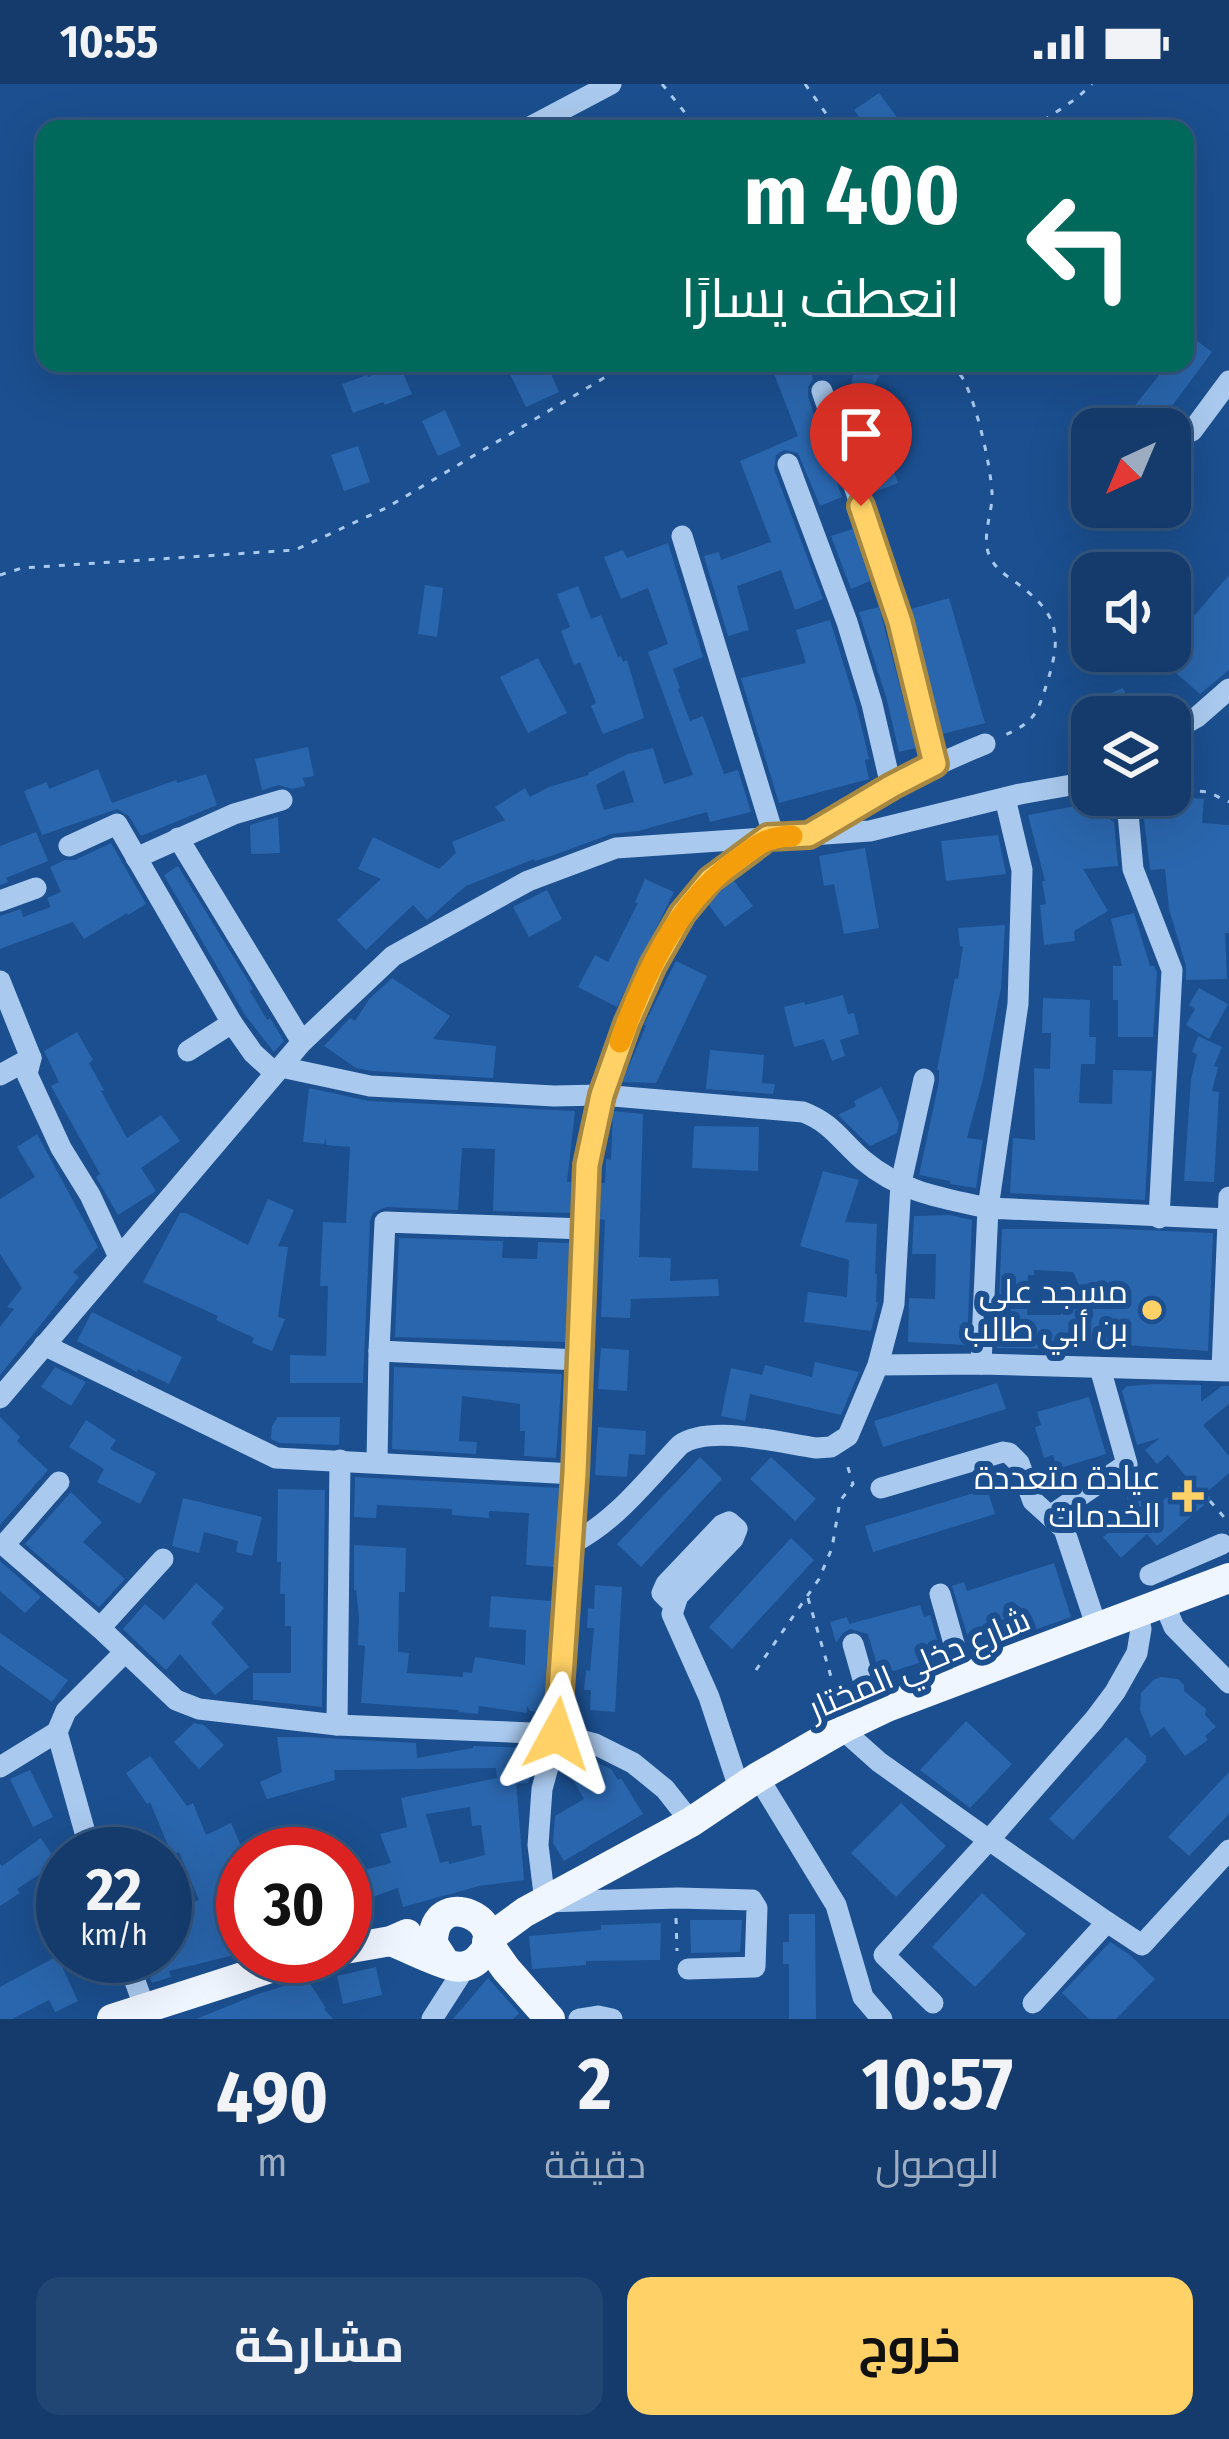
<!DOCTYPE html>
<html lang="ar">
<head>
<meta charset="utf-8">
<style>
	:root { --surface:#143b6b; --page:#214673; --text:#f1f3f6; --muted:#9dadc1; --line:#33557e; --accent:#ffd166 }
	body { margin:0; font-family:"Fira Sans Condensed",Cairo,sans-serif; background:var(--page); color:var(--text); direction:rtl; height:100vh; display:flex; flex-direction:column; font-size:45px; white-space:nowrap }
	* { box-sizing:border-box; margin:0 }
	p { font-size:39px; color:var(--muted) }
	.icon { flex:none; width:66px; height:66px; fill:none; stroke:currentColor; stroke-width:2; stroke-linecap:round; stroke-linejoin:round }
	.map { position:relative; height:1935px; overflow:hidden; direction:ltr }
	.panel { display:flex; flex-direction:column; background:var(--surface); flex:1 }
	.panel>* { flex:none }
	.hud { position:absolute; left:36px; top:36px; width:1158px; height:252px; border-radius:24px; box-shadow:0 12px 48px #0002,0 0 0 3px var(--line); direction:rtl; background:#00695c; color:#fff; overflow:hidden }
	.needle { width:78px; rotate:224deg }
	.controls { position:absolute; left:1071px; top:324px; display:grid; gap:24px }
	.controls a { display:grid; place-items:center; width:120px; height:120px; border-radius:24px; background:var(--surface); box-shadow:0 12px 48px #0002,0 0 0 3px var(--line); font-size:60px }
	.speed { position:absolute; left:36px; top:1743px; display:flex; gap:24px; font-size:60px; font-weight:700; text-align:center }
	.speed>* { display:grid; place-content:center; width:156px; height:156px; border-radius:50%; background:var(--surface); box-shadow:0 12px 48px #0002,0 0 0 3px var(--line); line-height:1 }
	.speed small { font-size:30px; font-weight:400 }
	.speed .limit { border:18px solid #d22; background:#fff; color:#111 }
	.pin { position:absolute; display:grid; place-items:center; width:102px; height:102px; color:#fff; margin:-123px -51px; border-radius:50% 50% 50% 0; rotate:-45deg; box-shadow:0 0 12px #0007 }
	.pin .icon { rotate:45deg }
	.me { position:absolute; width:132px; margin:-66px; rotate:5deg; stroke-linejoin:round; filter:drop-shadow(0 0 9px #0008) }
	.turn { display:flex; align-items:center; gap:42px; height:252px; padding:0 36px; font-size:54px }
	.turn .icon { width:156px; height:156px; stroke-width:2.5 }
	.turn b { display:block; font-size:84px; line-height:102px }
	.eta { display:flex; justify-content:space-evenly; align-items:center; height:204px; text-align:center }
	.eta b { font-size:72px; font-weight:700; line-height:84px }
	.primary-button { display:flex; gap:24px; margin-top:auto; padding:24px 36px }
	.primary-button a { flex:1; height:138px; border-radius:24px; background:var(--accent); color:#111; font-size:48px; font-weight:700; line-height:138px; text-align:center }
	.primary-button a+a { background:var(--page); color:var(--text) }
	.status { display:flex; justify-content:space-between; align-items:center; height:84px; padding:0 60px; background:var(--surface); direction:ltr }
	.status svg { height:33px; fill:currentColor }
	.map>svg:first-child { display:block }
</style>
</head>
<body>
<div class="status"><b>10:55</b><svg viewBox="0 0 49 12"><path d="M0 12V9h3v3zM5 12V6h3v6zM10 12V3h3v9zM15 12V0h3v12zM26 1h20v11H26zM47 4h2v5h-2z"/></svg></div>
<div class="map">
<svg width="1229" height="1935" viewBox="0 0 1229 1935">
	<rect width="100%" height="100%" fill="#1b4f8f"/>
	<g fill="#2a66ad" fill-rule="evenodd">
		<path d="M879,9L899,36L887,45H868L854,26Z"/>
		<path d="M1185,248L1212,268L1155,345H1116L1169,279H1185Z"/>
		<path d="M534,279H546L559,308L526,323L510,290Z"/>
		<path d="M770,279H808L813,295L808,303V312L842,413L820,422L798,369L784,366L776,371L774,385L823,515L795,526L781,486L737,502L749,546L728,552L704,472L719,468L721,476L771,458L740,377L798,352Z"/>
		<path d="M855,279H886L869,311L850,308Z"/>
		<path d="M399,280L412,310L385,321L383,318L353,329L342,300L367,291L368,293Z"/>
		<path d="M445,326L461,362L438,372L422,337Z"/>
		<path d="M873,331L898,399L872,409L849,340Z"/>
		<path d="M358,362L370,398L344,407L331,371Z"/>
		<path d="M853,445L870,497L851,505L831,452Z"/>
		<path d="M668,459L703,573L673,585L680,604L678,605L690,637L703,632L723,687L724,690L738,686L751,728L710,738L707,728L638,747L611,750L554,771L535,777L534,775L466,802L427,836L413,821L366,866L337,836L381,795L358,785L373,753L439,785L456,769L452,758L505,736L495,723L525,704L530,713L549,703L589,691L588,689L628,670L653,664L664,700L693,691L648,568L668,560L648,504L621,515L604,473L623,466L627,474ZM624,686L634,718L604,726L596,701Z"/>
		<path d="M1229,491V586L1200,610L1151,567H1170V520L1189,538Z"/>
		<path d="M425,501L443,504L437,553L418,550Z"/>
		<path d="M578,502L591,535L601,531L618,573L621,572L623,578L627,576L644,634L603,650L591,622L596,619L580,578L574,581L561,547L570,543L557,510Z"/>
		<path d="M949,514L985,639L943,650L911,525Z"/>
		<path d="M879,523L916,664L899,668L887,616L859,528Z"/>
		<path d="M830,536L857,624L869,675L865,676L869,695L779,719L741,594L806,579L796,546Z"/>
		<path d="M538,574L567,629L528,649L500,593Z"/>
		<path d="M1123,604L1135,633H1090L1085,620Z"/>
		<path d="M308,663L314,692L303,694L305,702L292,705L279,701L262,706L255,675Z"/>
		<path d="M98,685L112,719L176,696L177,699L206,690L217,721L141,752L129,732L117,725L42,751L24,707L47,698L49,705Z"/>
		<path d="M1159,711L1204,715L1202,739L1229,741V849H1225L1227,895L1186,896V882L1169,825L1165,785L1150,786L1143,727L1140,720L1131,713Z"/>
		<path d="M1087,720L1090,735L1106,733L1114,738L1118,782L1083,785L1108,827L1074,847L1075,857L1044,861L1040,821L1046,820L1042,797H1045L1028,731Z"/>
		<path d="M278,733L280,769L251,770L250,741Z"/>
		<path d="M36,748L48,777L6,794L8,798L0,801V762Z"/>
		<path d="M998,751L1006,790L946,797L941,757Z"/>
		<path d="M111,759L146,820L128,831L127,829L84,855L73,838L0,865V832L21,825L23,833L51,823L47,814L61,808L50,783L65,776H75Z"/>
		<path d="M865,764L879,844L844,850L834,800L824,802L819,772Z"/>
		<path d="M178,782L253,905L250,907L267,936L270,934L284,957L274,968L245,931L164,791Z"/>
		<path d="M645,795L674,808L617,923L578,903L595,871L608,878L638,819L635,818Z"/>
		<path d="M734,797L753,822L725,843L709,821L719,808Z"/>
		<path d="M547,806L562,835L529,853L513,823Z"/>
		<path d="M1134,829L1150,882H1154L1157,888L1153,953H1118V916H1113V882H1122L1111,835Z"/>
		<path d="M1005,841L1001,904L983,995L967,1054L983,1056L976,1104L950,1100V1097L919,1091L939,998V986H937L955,894L958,895L963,863L960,862L958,844Z"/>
		<path d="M676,877L707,892L656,999L622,998L646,942L644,941Z"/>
		<path d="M392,894L450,932L433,955L496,962L493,994L372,987L356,984L324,962L350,934L355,937L370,914Z"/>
		<path d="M1199,904L1228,920L1209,955L1186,941L1195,925L1189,921Z"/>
		<path d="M843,911L848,930L854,929L859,950L840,956L845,972L832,977L824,955L794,963L784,923L804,918L805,921Z"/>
		<path d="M1043,914L1090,916L1089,953H1096L1095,980H1081L1079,1019L1112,1020L1113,986L1152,987L1145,1116L1010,1109L1013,1054L1035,1056L1034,984L1050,985L1051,949H1042Z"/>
		<path d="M77,948L93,976L89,979L104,1006L101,1007L127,1054L161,1031L180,1057L141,1084L156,1107L118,1131L96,1093L100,1090L51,1002L59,998L44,967Z"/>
		<path d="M1198,952L1222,963L1214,982L1218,983L1212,1007L1219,1008L1214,1098L1184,1097L1191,995L1197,970L1192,968Z"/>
		<path d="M710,966L764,971L762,999L775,1000L773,1010L706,1005Z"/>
		<path d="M881,1003L899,1039L897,1049L870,1062L838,1031L856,1022L854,1017Z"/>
		<path d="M309,1004L369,1017L575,1027L567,1098H571L570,1129L493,1127L495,1065L462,1064L458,1126L386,1123L373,1129L370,1137L363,1299H290V1271L326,1272L328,1202H320L323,1138L346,1139L350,1063L326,1061V1054L324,1060L303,1058Z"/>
		<path d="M613,1027L643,1030L639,1173L671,1174L670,1197L718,1195L719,1212L631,1215L630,1234L601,1233L605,1136L600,1135L601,1099H605L606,1075L611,1076Z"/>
		<path d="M694,1042L759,1043L758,1087L692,1084Z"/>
		<path d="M37,1050L98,1163L73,1188L79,1193L0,1291V1243L14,1225L7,1223L22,1204L0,1170V1115L35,1093L17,1063Z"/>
		<path d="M823,1087L859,1096L845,1138L877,1140L875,1190H877L876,1218H878L871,1247L804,1238L808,1208L847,1213L849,1176L800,1162Z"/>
		<path d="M268,1115L294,1126L278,1162L288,1163L278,1233L285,1235L272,1267L252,1259L254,1254L216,1236L218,1232L143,1198L180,1129H186L248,1161Z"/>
		<path d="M950,1131L972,1136L967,1261L908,1258L909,1214L935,1215L936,1170H912L914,1132Z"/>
		<path d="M1002,1145H1121L1213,1149L1208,1267L1083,1258V1265L997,1264ZM1034,1186L1073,1188L1087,1217H1061V1231H1027L1028,1191H1034Z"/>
		<path d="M399,1154L503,1157L502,1174L537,1175L538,1158L569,1159L565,1258L395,1253Z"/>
		<path d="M92,1228L182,1273L169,1300L138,1285L137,1288L77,1257Z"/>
		<path d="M601,1264L629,1266L627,1307L598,1305Z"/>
		<path d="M815,1278L859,1288L841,1331L750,1310L745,1337L721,1332L731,1284L762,1291L765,1281L812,1293Z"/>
		<path d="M55,1283L86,1298L71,1322L41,1303Z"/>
		<path d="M394,1283L562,1290L556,1374L524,1372L525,1347H520V1320L462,1312L459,1357L477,1358L476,1370L392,1365Z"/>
		<path d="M997,1299L1006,1325L883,1363L874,1337Z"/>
		<path d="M1156,1300L1201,1301V1318L1222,1302H1229V1320L1203,1341L1229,1372V1389L1206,1409L1211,1415L1157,1462L1147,1450L1121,1474L1103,1453L1128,1433L1127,1400L1151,1427L1188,1395L1168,1371L1157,1380L1145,1366L1160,1354L1137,1361L1122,1307L1127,1302Z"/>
		<path d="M1089,1313L1106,1370L1057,1385L1053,1371L1044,1374L1035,1343L1041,1341L1037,1328Z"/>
		<path d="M0,1333L20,1353L17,1357L48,1386L0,1441Z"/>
		<path d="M278,1333H340L339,1361L280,1359L271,1355L272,1342Z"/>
		<path d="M86,1336L116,1356L110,1365L156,1389L140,1420L97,1398L104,1385L69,1363Z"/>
		<path d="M598,1343L646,1347L645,1371L629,1370L627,1393L595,1391Z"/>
		<path d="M700,1373L722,1395L641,1483L617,1460Z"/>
		<path d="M771,1373L816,1415L795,1437L750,1395Z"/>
		<path d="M355,1393L559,1404L554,1483L526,1481L529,1429L489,1427V1434L452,1431V1425L377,1421L376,1434L354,1433Z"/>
		<path d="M278,1405L325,1406L322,1623L253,1616V1589H291V1542H285V1510H280L281,1478H277Z"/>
		<path d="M987,1405L995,1430L873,1468L865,1442Z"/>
		<path d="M71,1408L102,1438L83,1458L125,1495L99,1523L25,1460Z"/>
		<path d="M183,1414L262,1433L252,1472L236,1468L238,1457L204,1448L199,1469L172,1462Z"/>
		<path d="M791,1454L814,1476L732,1565L709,1543Z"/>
		<path d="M354,1461L406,1464L405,1508H399L398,1568L409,1569L407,1589L463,1593V1588L472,1589L475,1573L525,1581L526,1546L489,1543L491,1512L551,1517L543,1629L530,1627L527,1622V1629L479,1622L478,1630L458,1628L459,1626L361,1619L365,1562L358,1561L359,1532L356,1506H354Z"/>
		<path d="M0,1477L41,1513L25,1529L0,1507Z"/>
		<path d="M1054,1479L1071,1533L1009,1555L1007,1548L970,1560L952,1502L964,1498L967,1507Z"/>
		<path d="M196,1499L224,1524L211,1539L249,1583L215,1611L180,1570L166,1586L123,1545L145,1520L164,1536Z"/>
		<path d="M595,1501L622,1503L615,1628L590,1626L591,1606H584L586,1586L590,1587L594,1544H587L588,1524L594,1525Z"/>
		<path d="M920,1521L924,1533L930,1531L942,1572L880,1591L868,1550L850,1545L843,1549L836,1559L830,1538L847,1533L849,1540Z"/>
		<path d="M0,1549L68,1596L52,1618L0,1581Z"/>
		<path d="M1161,1593L1178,1595L1184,1601V1607L1206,1625L1205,1631L1216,1643L1205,1652L1208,1656L1185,1672L1164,1643L1151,1653L1140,1626L1141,1609L1153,1596Z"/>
		<path d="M966,1637L1012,1680L970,1724L920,1686Z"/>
		<path d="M194,1639L204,1641L224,1661L199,1685L174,1658Z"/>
		<path d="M277,1653H306L416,1659L417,1674L473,1664V1662L530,1664L532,1685L528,1699L517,1700L516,1696L524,1796L479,1802L403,1823L398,1804L345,1823V1761L357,1788L391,1779L380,1750L407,1743L401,1714L497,1694L496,1684L334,1686L335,1696L267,1715L260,1698L282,1688ZM470,1723L472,1742L481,1741L485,1771L449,1780L448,1777L440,1779L426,1730Z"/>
		<path d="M1126,1653L1146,1672V1678L1073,1756L1049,1735Z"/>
		<path d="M150,1672L187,1722L193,1719L206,1751L231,1739L243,1766V1784L231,1789L239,1823L243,1822V1869L169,1887L171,1893L152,1899L142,1872H170L165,1855V1827L199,1816L179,1768L172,1771L150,1718L147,1720L126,1689Z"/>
		<path d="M583,1672L590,1682L596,1678L611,1685L618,1696L621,1694L643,1730L564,1777L553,1759L555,1732L584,1715L565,1683Z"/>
		<path d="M30,1686L53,1733L33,1743L10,1695Z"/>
		<path d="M1229,1688V1730L1189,1772L1168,1753Z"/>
		<path d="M901,1719L946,1762L896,1813L851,1769Z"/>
		<path d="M41,1754L57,1779L17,1805L20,1809L0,1822V1780L2,1782Z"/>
		<path d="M982,1809L1026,1850L975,1903L932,1863Z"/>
		<path d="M789,1830H815L816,1935H789V1880H783V1858H789Z"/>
		<path d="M690,1836H742L740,1868L691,1869Z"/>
		<path d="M661,1839L660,1876L586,1877V1881L532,1885L529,1852L601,1846V1841Z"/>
		<path d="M1110,1858L1130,1871L1155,1895L1116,1935H1089L1062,1909Z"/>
		<path d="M63,1869V1885L78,1917L55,1928L49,1916L12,1935H0V1903Z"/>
		<path d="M376,1883L382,1911L343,1920L337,1892Z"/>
		<path d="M488,1894L519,1929L513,1935H453Z"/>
		<path d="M307,1895L326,1924L324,1925L333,1935H196L258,1910Z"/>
	</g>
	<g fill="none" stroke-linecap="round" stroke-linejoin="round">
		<g stroke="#a9c9ee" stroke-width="3" stroke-dasharray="6 9" stroke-linecap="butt">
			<path d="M662,0L698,45"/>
			<path d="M805,0L837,45"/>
			<path d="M1031,45L1077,14L1092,0"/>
			<path d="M950,279C956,286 963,292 966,301C978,327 990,379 992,408C993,426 984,445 987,463C989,479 1002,489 1014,497C1058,529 1063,549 1047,599C1037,631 1034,638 1003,652"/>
			<path d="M0,491L22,484L295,466L386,424L629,279"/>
			<path d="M1170,705L1208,708L1229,718"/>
			<path d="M1210,1417L1229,1439"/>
			<path d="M808,1514L839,1620"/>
			<path d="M756,1586L819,1495L832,1464L840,1417L853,1400L846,1377"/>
			<path d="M676,1834L677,1867"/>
		</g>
		<g stroke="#a9c9ee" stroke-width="21">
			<path d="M526,45L611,0"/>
			<path d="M822,307L900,538L935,680"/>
			<path d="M1192,347L1229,297"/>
			<path d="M788,380L847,538L872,620L891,702"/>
			<path d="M682,452L774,753"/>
			<path d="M1170,648L1197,633L1229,605"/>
			<path d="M1099,711L1128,729L1133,785L1172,886L1159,1134"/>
			<path d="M815,747C870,714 925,684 985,660"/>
			<path d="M178,754L302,958"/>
			<path d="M69,762L117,740L232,939L253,969L275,989"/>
			<path d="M136,774L234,730L282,716"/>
			<path d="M0,817L36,804"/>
			<path d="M0,897L31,974L27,990L61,1064L90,1111L119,1173"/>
			<path d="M188,967L232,939"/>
			<path d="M281,983L370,1002L554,1012L601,1011L803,1028C832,1039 840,1056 863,1076C901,1108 941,1114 988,1124L1018,920L1022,786L1005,714"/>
			<path d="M0,991L31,974"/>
			<path d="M44,1261L276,1374L575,1390"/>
			<path d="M379,1267L579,1276"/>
			<path d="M981,1280L988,1124L1229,1135"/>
			<path d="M878,1281L981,1280L1229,1287"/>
			<path d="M1222,1286L1229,1113"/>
			<path d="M0,1314L302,958L393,872L528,797L616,764L870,747L1020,710L1077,700L1092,692"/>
			<path d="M377,1378L379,1267L385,1138L585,1145"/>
			<path d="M59,1398L4,1461L100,1544L176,1616L199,1625L337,1641L557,1650L595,1660L633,1679L665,1705L691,1738"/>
			<path d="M881,1404L1003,1368L1009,1369L1019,1379L1033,1417L1064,1445L1097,1544"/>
			<path d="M1050,1432L1127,1380L1100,1284"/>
			<path d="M571,1460C616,1437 645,1398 680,1361C710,1340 780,1359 816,1364L831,1363L848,1352L878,1281L894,1220L901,1099L924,995"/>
			<path d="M1150,1491L1222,1460"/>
			<path d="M940,1510L964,1595"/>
			<path d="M1164,1519L1174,1543L1229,1599"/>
			<path d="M673,1520L662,1509L666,1500L722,1441L729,1438L737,1445L733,1455L678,1512L672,1530L709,1613L740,1707"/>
			<path d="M100,1544L163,1475"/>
			<path d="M853,1560L873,1630"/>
			<path d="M337,1641L340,1376"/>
			<path d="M842,1645L879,1678L989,1756L884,1871L933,1919"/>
			<path d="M0,1683L57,1648"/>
			<path d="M758,1693L836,1821L863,1913L882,1935"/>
			<path d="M91,1770L57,1648L66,1627L125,1568"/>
			<path d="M1107,1838L1142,1861L1229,1766"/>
			<path d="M126,1872L145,1925"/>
			<path d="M688,1885L755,1883L757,1824L752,1816L678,1814L545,1818L538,1761L542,1705L557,1650L575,1390L587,1081L601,1011L627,940L653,881L682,830L710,796L768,753"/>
			<path d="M1033,1919L1107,1838L989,1756L1094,1636L1115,1608L1137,1569L1141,1545L1138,1530"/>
			<path d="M432,1935L466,1882"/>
			<path d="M579,1935L598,1932L612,1935"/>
		</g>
		<g stroke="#f0f6ff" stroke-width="30">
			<path d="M488,1855L525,1828L691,1738L758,1693L845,1643L887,1623L1229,1494"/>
			<path d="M391,1857C411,1865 433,1877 453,1882C463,1884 473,1881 479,1874C516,1838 432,1798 433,1860L444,1877"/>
			<path d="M487,1858L506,1885L550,1935"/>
			<path d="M345,1865L391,1857L407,1850"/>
			<path d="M112,1935L308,1872"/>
		</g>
	</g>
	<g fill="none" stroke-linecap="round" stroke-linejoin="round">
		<defs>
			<path id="route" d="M557,1650L575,1390L587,1081L602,1011L627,940L653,881L682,830L710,796L768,753L809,751L892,702L935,680L900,538L861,422"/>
		</defs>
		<use href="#route" stroke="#a68842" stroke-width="30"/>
		<use href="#route" stroke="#ffd166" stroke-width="21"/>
		<path stroke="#f59e0b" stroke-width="21" d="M620,958C644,891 676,821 734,778C756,762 764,753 792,752"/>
	</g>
	<g fill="#ffd166" stroke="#1b4f8f" stroke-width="4.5">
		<circle cx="1152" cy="1226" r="12"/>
		<path d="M1182 1394h12v12h12v12h-12v12h-12v-12h-12v-12h12z"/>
	</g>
	<g text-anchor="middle" stroke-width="12" stroke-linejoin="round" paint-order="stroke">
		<g font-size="33" fill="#fff" stroke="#1b4f8f" text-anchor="end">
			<text x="1128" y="1219">مسجد علي<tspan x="1128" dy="38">بن أبي طالب</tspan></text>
			<text x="1161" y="1405">عيادة متعددة<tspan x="1161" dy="38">الخدمات</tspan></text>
		</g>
		<g font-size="33" fill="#fff" stroke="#1b4f8f">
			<text transform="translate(919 1579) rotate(-23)" y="12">شارع دخلي المختار</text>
		</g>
	</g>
</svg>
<div class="controls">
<a><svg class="needle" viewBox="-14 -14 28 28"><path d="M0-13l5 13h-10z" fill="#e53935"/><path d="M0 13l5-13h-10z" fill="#9dadc1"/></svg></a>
<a><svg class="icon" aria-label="sound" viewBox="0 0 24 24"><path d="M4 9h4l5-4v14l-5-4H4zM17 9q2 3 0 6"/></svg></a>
<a><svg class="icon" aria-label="layers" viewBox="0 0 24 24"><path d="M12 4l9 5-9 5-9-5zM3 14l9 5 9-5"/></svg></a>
</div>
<div class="speed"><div>22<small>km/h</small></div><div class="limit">30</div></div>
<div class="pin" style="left:861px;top:422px;background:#d93025"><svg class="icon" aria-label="arrive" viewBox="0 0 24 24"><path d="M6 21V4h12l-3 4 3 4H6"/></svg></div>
<svg class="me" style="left:557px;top:1650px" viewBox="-20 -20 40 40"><path d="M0-17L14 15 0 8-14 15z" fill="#ffd166" stroke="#fff" stroke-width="4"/></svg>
<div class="hud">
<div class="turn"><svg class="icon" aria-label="left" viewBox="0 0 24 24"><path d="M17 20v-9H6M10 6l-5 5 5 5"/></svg><div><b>400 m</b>انعطف يسارًا</div></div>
</div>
</div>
<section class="panel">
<div class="eta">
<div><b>10:57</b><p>الوصول</p></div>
<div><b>2</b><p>دقيقة</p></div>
<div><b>490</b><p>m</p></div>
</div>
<div class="primary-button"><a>خروج</a><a>مشاركة</a></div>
</section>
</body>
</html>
